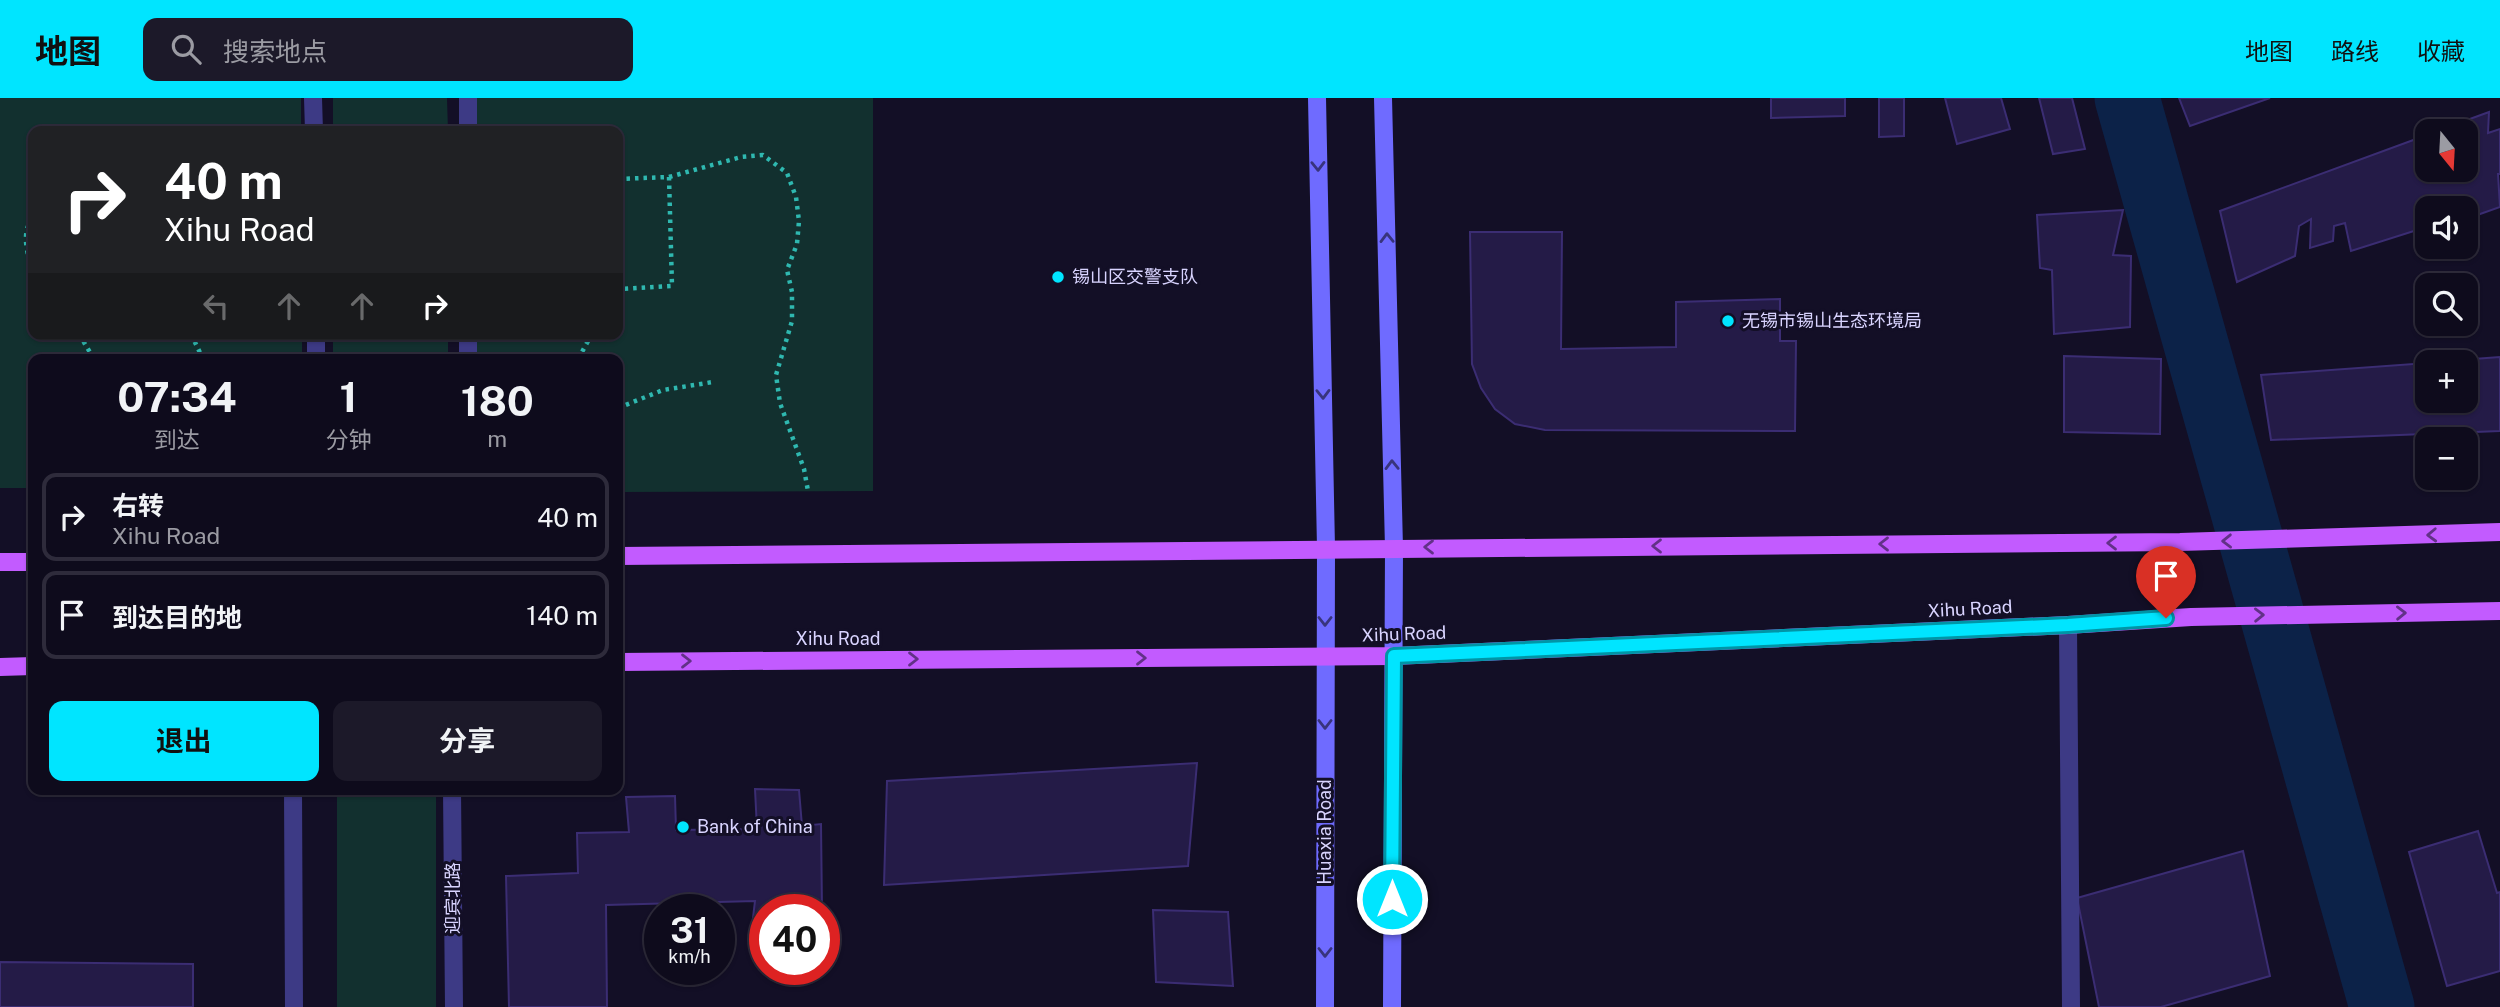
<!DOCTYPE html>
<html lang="zh">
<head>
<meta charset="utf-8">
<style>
	:root { --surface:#0e0b1c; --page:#1c1929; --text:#f1f3f6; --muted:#9b9ba3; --line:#2e2b3b; --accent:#00e5ff }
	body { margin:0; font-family:"Public Sans","Noto Sans SC",sans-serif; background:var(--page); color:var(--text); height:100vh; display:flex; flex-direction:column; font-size:26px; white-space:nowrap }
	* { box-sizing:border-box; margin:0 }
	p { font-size:23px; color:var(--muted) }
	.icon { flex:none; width:38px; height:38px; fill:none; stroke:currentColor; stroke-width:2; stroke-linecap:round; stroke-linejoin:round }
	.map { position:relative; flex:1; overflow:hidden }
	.details { position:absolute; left:28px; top:256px; width:595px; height:441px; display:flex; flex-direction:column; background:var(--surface); border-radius:14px; box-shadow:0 2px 5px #0004,0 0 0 2px var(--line) }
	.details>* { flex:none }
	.banner { position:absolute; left:28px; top:28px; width:595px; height:214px; border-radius:14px; box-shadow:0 2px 5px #0004,0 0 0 2px var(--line); background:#202124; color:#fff; overflow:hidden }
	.needle { width:46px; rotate:162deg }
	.fabs { position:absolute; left:2415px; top:21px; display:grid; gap:14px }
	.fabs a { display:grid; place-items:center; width:63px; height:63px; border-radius:14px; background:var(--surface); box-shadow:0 2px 5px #0004,0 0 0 2px var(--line); font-size:35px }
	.speed { position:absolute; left:644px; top:796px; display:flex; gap:14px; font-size:35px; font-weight:700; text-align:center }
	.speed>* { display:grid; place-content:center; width:91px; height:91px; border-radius:50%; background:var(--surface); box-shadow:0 2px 5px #0004,0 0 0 2px var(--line); line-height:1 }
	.speed small { font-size:18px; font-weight:400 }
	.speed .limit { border:10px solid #d22; background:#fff; color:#111 }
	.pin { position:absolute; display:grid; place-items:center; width:60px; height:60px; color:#fff; margin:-72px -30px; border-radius:50% 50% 50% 0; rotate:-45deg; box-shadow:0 0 7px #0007 }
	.pin .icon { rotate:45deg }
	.me { position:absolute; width:77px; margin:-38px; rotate:0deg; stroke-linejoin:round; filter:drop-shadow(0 0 5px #0008) }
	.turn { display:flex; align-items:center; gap:24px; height:147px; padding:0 21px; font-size:32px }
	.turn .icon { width:91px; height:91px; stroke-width:2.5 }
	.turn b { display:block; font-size:49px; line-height:60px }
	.lanes { display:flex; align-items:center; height:66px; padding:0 21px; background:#0003; justify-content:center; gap:35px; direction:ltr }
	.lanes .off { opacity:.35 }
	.eta { display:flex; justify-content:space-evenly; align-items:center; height:119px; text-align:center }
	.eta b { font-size:42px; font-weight:700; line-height:49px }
	.button { display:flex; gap:14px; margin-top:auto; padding:14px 21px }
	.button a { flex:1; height:80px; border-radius:14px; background:var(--accent); color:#111; font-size:28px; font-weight:700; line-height:80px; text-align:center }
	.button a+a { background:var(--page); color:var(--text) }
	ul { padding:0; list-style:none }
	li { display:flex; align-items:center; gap:21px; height:88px; margin:0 14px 10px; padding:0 7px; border:4px solid var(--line); border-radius:14px }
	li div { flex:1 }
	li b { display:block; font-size:26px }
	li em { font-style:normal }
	header { display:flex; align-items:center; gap:42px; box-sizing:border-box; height:98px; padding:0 35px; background:var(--accent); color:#111 }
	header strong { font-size:33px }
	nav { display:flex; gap:38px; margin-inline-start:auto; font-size:24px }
	.search { width:490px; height:63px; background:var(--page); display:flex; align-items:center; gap:18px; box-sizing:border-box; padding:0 24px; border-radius:14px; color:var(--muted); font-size:26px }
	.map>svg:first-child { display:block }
</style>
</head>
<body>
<header>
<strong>地图</strong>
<div class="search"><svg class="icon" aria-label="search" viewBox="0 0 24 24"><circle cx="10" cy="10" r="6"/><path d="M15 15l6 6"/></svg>搜索地点</div>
<nav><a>地图</a><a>路线</a><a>收藏</a></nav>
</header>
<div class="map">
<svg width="2500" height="909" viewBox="0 0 2500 909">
	<rect width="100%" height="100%" fill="#130f26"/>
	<g fill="#12302f">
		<path d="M0,0H301V33H33V236H302V261H33V390H0Z"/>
		<path d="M333,0H447L448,33H333Z"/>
		<path d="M475,0H873V393L618,394V261H475V236H618V33H475Z"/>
		<rect x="333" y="236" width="115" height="25"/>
		<rect x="337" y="691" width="99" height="218"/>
	</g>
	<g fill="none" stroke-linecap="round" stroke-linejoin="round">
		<path stroke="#0c2248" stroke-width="65" d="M2127,0L2382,909"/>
	</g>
	<g fill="#241b47" stroke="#3b2d73" stroke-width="2">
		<path d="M1771,0H1845V18L1771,20Z"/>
		<path d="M1879,0H1904V38L1879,39Z"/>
		<path d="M1945,0H2001L2010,31L1957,46Z"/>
		<path d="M2039,0H2072L2085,51L2053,56Z"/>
		<path d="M2179,0H2270L2190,28Z"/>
		<path d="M2489,14L2488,35L2500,31V76H2498L2500,109L2466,121V110H2427L2416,116L2414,133L2351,153L2345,125L2334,128L2333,143L2310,150L2311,121L2299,128L2295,158L2237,184L2220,113L2427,37V72H2466V33H2437Z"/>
		<path d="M2123,112L2113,157L2131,158L2130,229L2054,236L2052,172L2040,170L2037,117Z"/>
		<path d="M1470,134H1562L1561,251L1676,249V204L1780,201V243H1796L1795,333L1545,332L1515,326L1495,311L1481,290L1472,266Z"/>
		<path d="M2064,258L2161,261L2160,336L2064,334Z"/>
		<path d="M2500,259V333L2271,342L2261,277L2427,265V303H2466V264H2434Z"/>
		<path d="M1197,665L1188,768L884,787L887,683Z"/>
		<path d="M755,691L799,692L802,728L821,726L822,812H765V828H752L755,803L606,807L607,909H509L506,778L578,775L577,735L629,734L626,699L675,698L676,732L757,731Z"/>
		<path d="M2478,733L2497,795L2500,794V873L2447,888L2409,754Z"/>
		<path d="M2243,753L2270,878L2161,909H2099L2077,800Z"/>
		<path d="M1153,812L1228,814L1233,888L1156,884Z"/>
		<path d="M0,864L193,866V909H0Z"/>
	</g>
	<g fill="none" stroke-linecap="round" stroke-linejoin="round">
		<g stroke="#2fb8b0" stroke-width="4.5" stroke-dasharray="3.5 5" stroke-linecap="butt">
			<path d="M669,79L741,59L763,57L787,75L796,99L799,123L797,146L787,172L792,194V223L776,277L780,305L804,371L808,393"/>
			<path d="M618,81L669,79L672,188L618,191"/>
			<path d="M33,120C20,134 28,158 33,174"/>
			<path d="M79,236L94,261"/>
			<path d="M191,236L203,261"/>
			<path d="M578,261L592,236"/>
			<path d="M618,310L663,292L713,284"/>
		</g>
		<g stroke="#3d3a85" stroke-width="18">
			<path d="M313,0L314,33"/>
			<path d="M468,0V33"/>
			<path d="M316,236V261"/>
			<path d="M468,236V261"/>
			<path d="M2068,527L2071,909"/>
			<path d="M293,691L294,909"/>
			<path d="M452,691L454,909"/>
		</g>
		<g stroke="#6f6bff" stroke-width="18">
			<path d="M1317,0L1326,450L1325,909"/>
			<path d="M1383,0L1394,450L1392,909"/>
		</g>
		<g stroke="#c25bff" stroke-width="18">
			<path d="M618,458L2180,444L2500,434"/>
			<path d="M0,464H33"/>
			<path d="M618,564L1394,558L2068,527L2191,519L2500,513"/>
			<path d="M0,569L33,568"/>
		</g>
	</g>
	<defs><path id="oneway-chevron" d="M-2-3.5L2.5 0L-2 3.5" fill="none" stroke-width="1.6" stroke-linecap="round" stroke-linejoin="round" transform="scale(1.75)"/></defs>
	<g stroke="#38347d">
		<use href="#oneway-chevron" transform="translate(1318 68) rotate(89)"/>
		<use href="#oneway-chevron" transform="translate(1387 140) rotate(-91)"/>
		<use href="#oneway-chevron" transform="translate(1323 296) rotate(89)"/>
		<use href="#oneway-chevron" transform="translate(1392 367) rotate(-91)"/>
		<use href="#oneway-chevron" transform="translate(1325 523) rotate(90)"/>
		<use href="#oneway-chevron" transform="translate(1325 626) rotate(90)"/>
		<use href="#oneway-chevron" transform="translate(1325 854) rotate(90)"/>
	</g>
	<g stroke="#623188">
		<use href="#oneway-chevron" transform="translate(2432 437) rotate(178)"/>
		<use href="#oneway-chevron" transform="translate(2227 443) rotate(179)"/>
		<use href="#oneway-chevron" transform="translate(2112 445) rotate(180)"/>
		<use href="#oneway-chevron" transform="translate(1884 446) rotate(180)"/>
		<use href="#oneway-chevron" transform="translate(1657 448) rotate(180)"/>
		<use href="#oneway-chevron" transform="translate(1429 449) rotate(180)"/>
		<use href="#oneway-chevron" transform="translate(2401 515) rotate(-1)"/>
		<use href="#oneway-chevron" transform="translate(2259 517) rotate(-1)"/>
		<use href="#oneway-chevron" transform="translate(1141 560)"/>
		<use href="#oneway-chevron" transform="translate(913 561)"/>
		<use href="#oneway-chevron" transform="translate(686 563)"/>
	</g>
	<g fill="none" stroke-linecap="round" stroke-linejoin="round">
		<defs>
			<path id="route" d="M1392,801L1394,558L2068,527L2166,520"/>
		</defs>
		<use href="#route" stroke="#0095a6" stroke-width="18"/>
		<use href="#route" stroke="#00e5ff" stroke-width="12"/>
	</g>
	<g fill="#00e5ff" stroke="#130f26" stroke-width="2.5">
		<circle cx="1058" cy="179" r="7"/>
		<circle cx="1728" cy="223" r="7"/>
		<circle cx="683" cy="729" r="7"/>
	</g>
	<g text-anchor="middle" stroke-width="6" stroke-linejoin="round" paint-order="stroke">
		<g font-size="18" fill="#d9d4ff" stroke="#130f26" text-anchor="start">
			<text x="1072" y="185">锡山区交警支队</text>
			<text x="1742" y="229">无锡市锡山生态环境局</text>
			<text x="697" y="735">Bank of China</text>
		</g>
		<g font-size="18" fill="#d9d4ff" stroke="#130f26">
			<text transform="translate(1970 511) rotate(-3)" y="6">Xihu Road</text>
			<text transform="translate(1404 536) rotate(-2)" y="6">Xihu Road</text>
			<text x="838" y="547">Xihu Road</text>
			<text transform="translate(1325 734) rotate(-90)" y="6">Huaxia Road</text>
			<text transform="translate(453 800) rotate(-90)" y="6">迎宾北路</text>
		</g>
	</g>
</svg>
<div class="fabs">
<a><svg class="needle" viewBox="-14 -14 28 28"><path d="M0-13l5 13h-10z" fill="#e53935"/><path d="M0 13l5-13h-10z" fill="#9b9ba3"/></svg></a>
<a><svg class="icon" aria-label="sound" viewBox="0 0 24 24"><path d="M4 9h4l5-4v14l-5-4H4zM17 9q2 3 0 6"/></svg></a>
<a><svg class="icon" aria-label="search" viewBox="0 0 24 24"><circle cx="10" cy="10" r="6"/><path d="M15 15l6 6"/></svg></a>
<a>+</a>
<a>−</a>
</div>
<div class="speed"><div>31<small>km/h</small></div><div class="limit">40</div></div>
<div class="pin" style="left:2166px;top:520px;background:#d93025"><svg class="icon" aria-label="arrive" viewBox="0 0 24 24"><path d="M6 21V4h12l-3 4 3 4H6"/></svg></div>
<svg class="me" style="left:1392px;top:801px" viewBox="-20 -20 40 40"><circle r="17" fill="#00e5ff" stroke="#fff" stroke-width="3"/><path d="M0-11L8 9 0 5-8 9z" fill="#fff"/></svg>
<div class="banner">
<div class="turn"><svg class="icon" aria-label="right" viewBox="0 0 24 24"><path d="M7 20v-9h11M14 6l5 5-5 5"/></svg><div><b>40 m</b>Xihu Road</div></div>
<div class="lanes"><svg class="icon off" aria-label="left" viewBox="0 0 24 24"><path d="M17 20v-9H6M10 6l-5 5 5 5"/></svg><svg class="icon off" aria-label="ahead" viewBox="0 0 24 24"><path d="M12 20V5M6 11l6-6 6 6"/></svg><svg class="icon off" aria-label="ahead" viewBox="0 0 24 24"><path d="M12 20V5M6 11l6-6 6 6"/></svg><svg class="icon" aria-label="right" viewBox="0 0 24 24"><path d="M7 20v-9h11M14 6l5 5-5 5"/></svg></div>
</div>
<section class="details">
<div class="eta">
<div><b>07:34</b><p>到达</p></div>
<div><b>1</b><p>分钟</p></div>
<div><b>180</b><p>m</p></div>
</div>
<ul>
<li><svg class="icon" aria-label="right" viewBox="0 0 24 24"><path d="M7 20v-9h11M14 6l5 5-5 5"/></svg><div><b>右转</b><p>Xihu Road</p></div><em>40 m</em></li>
<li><svg class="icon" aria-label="arrive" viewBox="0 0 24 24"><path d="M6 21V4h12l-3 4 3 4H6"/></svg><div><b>到达目的地</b></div><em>140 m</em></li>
</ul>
<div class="button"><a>退出</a><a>分享</a></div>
</section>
</div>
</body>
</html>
